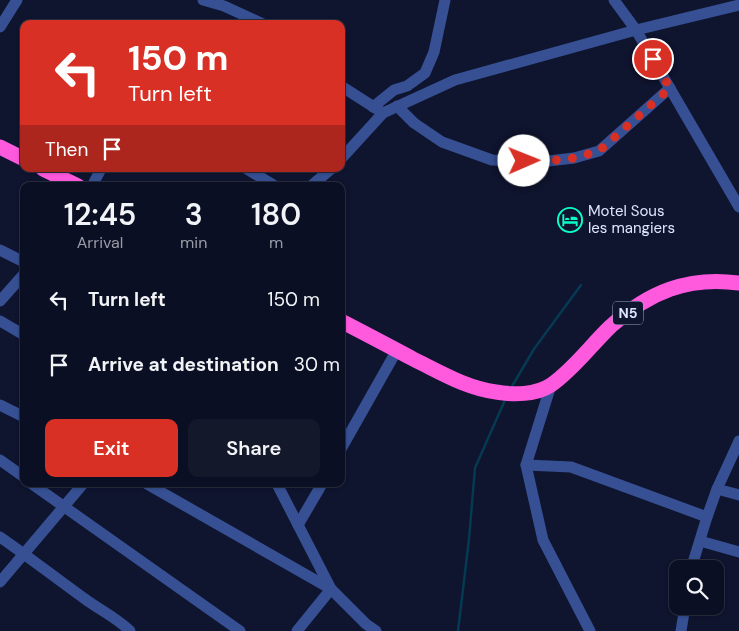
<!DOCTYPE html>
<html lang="en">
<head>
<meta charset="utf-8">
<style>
	:root { --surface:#0b0f23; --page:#14182b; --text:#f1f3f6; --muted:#9a9ca6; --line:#2b2f41; --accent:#d93025 }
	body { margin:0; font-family:"DM Sans",sans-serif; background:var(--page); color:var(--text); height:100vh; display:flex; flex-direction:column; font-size:19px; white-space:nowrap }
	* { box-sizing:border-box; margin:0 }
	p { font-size:16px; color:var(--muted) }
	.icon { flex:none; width:28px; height:28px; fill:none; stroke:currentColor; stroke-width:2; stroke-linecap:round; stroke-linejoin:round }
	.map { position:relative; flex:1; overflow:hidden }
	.side { position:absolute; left:20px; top:182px; width:325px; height:305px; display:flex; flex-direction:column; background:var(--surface); border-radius:10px; box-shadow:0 1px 4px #0004,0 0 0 1px var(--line) }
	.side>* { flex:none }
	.top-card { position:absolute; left:20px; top:20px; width:325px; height:152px; border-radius:10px; box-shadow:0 1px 4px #0004,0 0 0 1px var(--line); background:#d93025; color:#fff; overflow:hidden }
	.fabs { position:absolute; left:669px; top:560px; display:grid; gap:10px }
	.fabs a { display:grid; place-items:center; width:55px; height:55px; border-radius:10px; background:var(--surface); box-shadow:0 1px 4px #0004,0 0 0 1px var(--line); font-size:25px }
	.pin { position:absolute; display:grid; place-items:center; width:42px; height:42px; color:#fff; margin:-21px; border:2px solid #fff; border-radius:50%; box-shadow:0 1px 5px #0007 }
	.me { position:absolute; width:55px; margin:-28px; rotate:89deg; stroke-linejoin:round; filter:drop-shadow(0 0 4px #0008) }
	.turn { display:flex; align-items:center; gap:18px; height:105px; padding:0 25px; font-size:22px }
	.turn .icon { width:65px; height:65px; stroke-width:2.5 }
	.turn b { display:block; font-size:35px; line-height:42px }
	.then { display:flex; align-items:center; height:48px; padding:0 25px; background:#0003; gap:10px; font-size:19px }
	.eta { display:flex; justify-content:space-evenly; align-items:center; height:85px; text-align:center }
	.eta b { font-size:30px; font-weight:600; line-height:35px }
	.primary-button { display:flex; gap:10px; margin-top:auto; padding:10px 25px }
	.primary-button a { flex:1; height:58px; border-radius:10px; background:var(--accent); color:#fff; font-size:20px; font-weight:600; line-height:58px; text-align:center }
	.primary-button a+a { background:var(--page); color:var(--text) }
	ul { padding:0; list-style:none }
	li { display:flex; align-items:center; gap:15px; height:65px; padding:0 25px }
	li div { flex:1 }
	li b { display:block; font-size:19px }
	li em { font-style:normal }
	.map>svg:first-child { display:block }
</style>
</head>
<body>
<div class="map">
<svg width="739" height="631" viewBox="0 0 739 631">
	<rect width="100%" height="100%" fill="#0f142f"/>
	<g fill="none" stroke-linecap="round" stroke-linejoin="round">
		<g stroke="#053a52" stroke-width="2.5">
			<path d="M511,388L534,349L581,285"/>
			<path d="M458,631L469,539L475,468L505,400"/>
		</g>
		<g stroke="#365093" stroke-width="11">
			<path d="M203,0L224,6L263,24"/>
			<path d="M614,0L636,30L739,207"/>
			<path d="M0,27L17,0"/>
			<path d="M341,86L380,111"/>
			<path d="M397,106L414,123L442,142L492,160L540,162L574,158L599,151L670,88"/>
			<path d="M373,107L394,90L407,86L425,73L434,52L445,0"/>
			<path d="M341,159L383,113L455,80L636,30L739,5"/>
			<path d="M247,169L275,186"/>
			<path d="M92,186L101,169"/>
			<path d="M311,186L331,169"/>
			<path d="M0,250L24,262"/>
			<path d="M0,301L24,274"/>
			<path d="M0,321L24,335"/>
			<path d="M551,385L526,465L543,540L590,631"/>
			<path d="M0,405L24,417"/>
			<path d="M341,449L397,350"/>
			<path d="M0,460L24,477"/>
			<path d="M526,465L571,467L707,517"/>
			<path d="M32,484L240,631"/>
			<path d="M147,484L331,589L297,631"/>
			<path d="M277,484L331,589L366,624L376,631"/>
			<path d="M717,489L739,495"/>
			<path d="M298,525L322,484"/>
			<path d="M0,537C29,557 57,579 85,599C100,610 117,618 130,631"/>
			<path d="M700,541L739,552"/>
			<path d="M691,569L707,517L717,489L739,441"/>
			<path d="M0,582L83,484"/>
			<path d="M681,631L685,606"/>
		</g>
		<g stroke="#ff59de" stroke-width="15">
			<path d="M0,147L24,159"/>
			<path d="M43,169L78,186"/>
			<path d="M341,321C366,334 391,347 415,360C442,373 466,388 496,392C513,395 536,395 551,385C574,369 591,345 611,326C649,292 688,276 739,283"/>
		</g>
	</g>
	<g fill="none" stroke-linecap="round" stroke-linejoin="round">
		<path stroke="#d93025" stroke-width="9" stroke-dasharray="0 16.2" d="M524,161L540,162L574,158L599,151L670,88L653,59"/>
	</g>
	<defs>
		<symbol id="hotel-ring" viewBox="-11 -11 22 22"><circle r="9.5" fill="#0f142f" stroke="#0affc8" stroke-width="1.5"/><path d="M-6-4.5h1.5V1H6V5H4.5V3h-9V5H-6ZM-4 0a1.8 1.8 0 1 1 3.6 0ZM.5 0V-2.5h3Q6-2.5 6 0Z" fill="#0affc8"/></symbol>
	</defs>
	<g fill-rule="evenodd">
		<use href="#hotel-ring" x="556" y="206" width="28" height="28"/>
	</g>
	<g text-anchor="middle" stroke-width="5" stroke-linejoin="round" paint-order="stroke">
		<rect fill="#0f142f" stroke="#a0a6c1" stroke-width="1" x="613" y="301.5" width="30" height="23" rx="4"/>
		<g font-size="14" font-weight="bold" fill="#dee5ff">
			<text x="628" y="318">N5</text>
		</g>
		<g font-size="15" fill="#dee5ff" stroke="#0f142f" text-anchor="start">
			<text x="588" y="216">Motel Sous<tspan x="588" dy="17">les mangiers</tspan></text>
		</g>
	</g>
</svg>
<div class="fabs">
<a><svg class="icon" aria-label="search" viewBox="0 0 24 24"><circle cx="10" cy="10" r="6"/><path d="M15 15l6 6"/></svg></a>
</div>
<div class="pin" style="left:653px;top:59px;background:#d93025"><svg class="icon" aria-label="arrive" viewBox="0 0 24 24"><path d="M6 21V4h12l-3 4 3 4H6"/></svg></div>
<svg class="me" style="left:524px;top:161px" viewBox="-20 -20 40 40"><circle r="19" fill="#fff"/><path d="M0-13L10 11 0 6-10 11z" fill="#d93025"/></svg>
<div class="top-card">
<div class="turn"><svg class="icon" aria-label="left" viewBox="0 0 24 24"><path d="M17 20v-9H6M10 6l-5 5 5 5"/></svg><div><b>150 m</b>Turn left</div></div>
<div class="then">Then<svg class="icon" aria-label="arrive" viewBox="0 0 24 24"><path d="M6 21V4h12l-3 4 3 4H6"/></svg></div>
</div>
<section class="side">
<div class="eta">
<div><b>12:45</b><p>Arrival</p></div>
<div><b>3</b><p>min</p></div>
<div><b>180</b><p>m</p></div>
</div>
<ul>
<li><svg class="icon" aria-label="left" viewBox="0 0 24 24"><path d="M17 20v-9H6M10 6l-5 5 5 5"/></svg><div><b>Turn left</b></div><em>150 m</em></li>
<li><svg class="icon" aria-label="arrive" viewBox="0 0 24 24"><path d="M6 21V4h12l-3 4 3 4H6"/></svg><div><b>Arrive at destination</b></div><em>30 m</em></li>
</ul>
<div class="primary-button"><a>Exit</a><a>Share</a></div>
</section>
</div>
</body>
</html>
